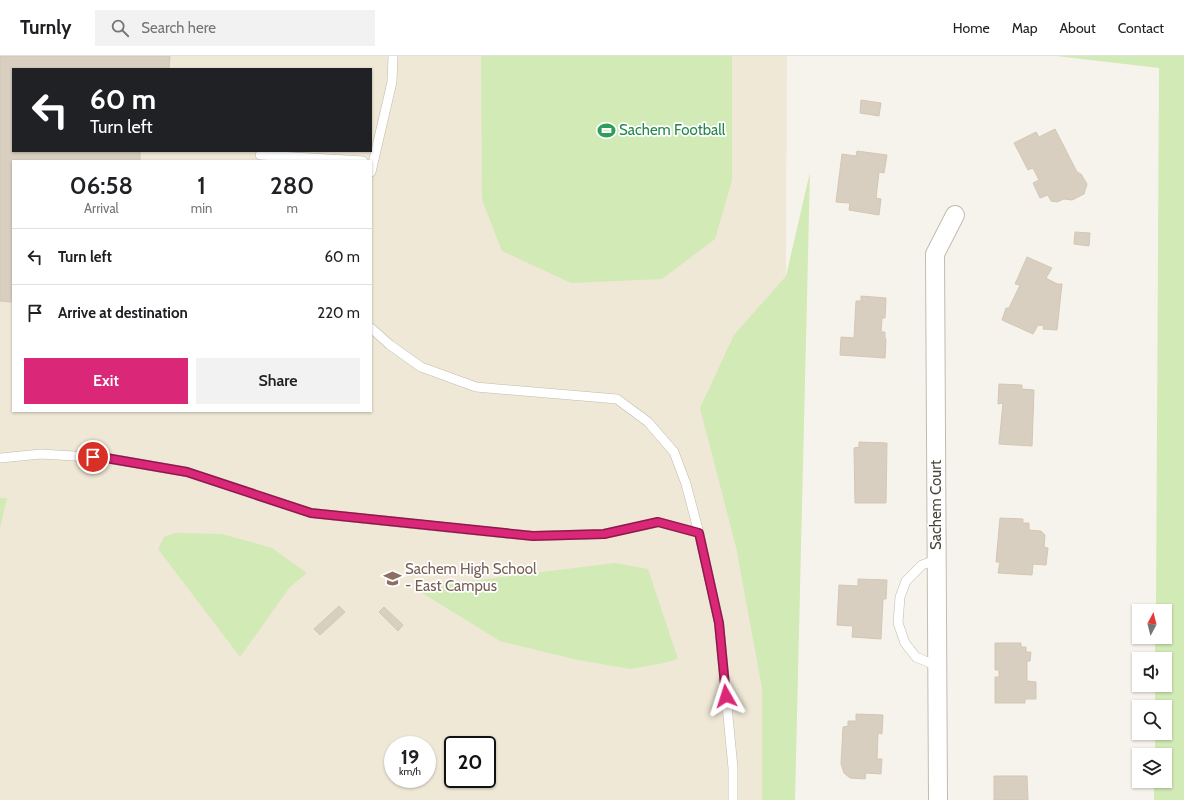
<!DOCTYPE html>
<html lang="en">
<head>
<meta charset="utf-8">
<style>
	:root { --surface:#fff; --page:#f2f2f2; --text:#202124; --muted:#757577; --line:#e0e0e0; --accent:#db2777 }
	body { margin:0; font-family:Cabin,sans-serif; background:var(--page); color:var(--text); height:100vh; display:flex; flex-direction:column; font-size:15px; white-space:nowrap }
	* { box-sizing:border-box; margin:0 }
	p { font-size:13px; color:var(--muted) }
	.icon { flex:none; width:22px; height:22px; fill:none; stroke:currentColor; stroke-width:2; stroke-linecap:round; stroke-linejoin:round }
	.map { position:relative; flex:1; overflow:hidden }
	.sheet { position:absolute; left:12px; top:104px; width:360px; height:252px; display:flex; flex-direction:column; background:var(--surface); border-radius:0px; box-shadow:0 1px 3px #0004 }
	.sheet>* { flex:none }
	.guide { position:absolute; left:12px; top:12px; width:360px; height:84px; border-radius:0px; box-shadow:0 1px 3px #0004; background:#202124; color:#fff; overflow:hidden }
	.needle { width:26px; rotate:7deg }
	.buttons { position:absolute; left:1132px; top:548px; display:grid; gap:8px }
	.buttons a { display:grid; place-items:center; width:40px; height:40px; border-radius:0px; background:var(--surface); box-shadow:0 1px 3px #0004; font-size:20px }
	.speed { position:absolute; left:384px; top:680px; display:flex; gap:8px; font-size:20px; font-weight:700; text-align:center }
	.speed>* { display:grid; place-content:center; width:52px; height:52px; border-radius:50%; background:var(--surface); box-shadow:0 1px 3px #0004; line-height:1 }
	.speed small { font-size:10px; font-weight:400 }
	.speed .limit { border:2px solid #111; border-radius:6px; background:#fff; color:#111 }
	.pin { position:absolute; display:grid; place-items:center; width:34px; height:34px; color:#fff; margin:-17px; border:2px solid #fff; border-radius:50%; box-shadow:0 1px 4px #0007 }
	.me { position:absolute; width:44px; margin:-22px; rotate:354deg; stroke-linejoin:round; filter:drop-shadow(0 0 3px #0008) }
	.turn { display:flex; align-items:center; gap:14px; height:84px; padding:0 12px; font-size:18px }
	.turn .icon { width:52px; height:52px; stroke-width:2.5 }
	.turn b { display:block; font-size:28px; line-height:34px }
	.eta { display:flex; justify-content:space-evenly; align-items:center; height:68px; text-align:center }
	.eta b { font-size:24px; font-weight:600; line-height:28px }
	.cta { display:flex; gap:8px; margin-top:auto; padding:8px 12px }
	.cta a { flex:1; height:46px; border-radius:0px; background:var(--accent); color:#fff; font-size:16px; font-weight:600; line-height:46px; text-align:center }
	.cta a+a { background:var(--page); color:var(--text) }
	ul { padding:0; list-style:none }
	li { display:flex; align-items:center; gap:12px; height:56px; padding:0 12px; border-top:1px solid var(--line) }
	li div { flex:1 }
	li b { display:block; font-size:15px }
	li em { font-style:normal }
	header { display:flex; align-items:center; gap:24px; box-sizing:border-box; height:56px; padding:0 20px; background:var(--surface); border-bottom:1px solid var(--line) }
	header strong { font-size:19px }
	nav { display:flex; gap:22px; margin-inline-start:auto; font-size:14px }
	.search { width:280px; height:36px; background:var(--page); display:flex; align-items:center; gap:10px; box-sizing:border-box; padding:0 14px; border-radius:0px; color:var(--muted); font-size:15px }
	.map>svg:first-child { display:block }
</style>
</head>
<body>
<header>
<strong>Turnly</strong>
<div class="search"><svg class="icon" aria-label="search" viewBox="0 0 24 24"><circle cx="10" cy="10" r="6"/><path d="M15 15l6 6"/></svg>Search here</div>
<nav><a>Home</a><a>Map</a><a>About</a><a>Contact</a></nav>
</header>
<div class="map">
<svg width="1184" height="744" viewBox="0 0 1184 744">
	<rect width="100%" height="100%" fill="#f6f3ec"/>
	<path fill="#efe8d6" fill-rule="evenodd" d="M0,0H787L783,744H0ZM13,13H371V95H13ZM13,105H371V355H13ZM393,689H427V723H393ZM453,689H487V723H453Z"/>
	<g fill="#d2eab5">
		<path d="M481,0H732V124L715,183L662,223L571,227L502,195L482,144Z"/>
		<path d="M1056,0H1184V744H1154V725H1165V699H1155V677H1165V651H1155V629H1165V603H1155V581H1165V555H1156L1159,12Z"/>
		<path d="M810,116L795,744H762V632L736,491L700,352L734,279L786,220Z"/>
		<path d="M0,442H7L0,472Z"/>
		<path d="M175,477L222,478L272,492L307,517L290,531L240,601L158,493L164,481Z"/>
		<path d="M615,507L648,513L678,603L664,607L630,613L578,604L500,585L414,532Z"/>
	</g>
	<g fill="#d8cfc1" stroke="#d3c7b4">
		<path d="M0,0H170L169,13H13V95H140V105H13V246L0,245Z"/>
		<path d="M861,44L881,47L879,60L860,57Z"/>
		<path d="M1055,73L1077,116L1081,118L1087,128L1084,138L1072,144L1064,143L1057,146L1051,145L1048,139L1040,142L1033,127L1039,124L1033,112L1028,114L1014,87L1036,76L1039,81Z"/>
		<path d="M857,95L887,99L884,117L879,116L876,142L881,143L879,159L849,154L850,147L836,146L842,98L856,100Z"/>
		<path d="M1075,176L1090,177L1089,190L1074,188Z"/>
		<path d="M1027,201L1052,212L1046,222L1057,228H1062L1057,274L1043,273L1044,270L1038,269L1033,278L1002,264L1006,252H1009L1020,229L1015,228Z"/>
		<path d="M861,240L886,242L885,262H882L881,276H885V283H886L885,302L840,299L841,281L854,282L856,245H861Z"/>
		<path d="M999,328L1022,329V333L1034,334L1032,390L999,388L1003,347L998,348Z"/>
		<path d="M859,386L887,387L886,447H855L854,392L859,391Z"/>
		<path d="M1000,462L1023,463V467H1029V474L1041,475L1045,479L1044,491L1048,492L1046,509L1033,508L1032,519L998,517L1000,506H996Z"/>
		<path d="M858,523L887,524L886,543H883L881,583L852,581L853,570L837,569L839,529L858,530Z"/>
		<path d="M339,550L345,556L320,579L314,573Z"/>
		<path d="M384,551L403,569L398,575L379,556Z"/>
		<path d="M995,587H1021V591H1026V596H1031L1030,605H1027V625L1036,626V643H1025V647H995V621H999V614H995Z"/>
		<path d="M856,658L883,659L882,678L878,677L877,703H882L881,718L866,717L865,723L850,722L844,717L841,708L843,671L848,670V665H856Z"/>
		<path d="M994,720H1027L1028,744H994Z"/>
	</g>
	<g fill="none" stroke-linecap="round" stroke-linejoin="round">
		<defs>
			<g id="service">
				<path d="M260,99L363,105"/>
				<path d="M371,116L392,26L393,0"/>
				<path d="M371,272L390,289L421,311L476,331L617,343L648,366L674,396L686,428L699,477L719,567L733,712V744"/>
				<path d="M0,402L41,398L106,402L187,416L311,457L453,472L533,480L604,478L658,466L699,477"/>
				<path d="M936,504L922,509L906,525L900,541L898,567L905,587L916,601L937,610"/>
			</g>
			<path id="minor" d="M938,744L935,198L955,159"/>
		</defs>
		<use href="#service" stroke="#c2bbae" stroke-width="10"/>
		<use href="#minor" stroke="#c2bbae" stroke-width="20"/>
		<use href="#service" stroke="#fff" stroke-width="9"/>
		<use href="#minor" stroke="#fff" stroke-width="18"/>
	</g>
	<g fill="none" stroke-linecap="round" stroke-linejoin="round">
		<defs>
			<path id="route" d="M93,401L106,402L187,416L311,457L533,480L604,478L658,466L699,477L719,567L726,640"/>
		</defs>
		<use href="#route" stroke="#8e194d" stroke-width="10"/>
		<use href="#route" stroke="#db2777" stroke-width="7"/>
	</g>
	<defs>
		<symbol id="stadium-bare" viewBox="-9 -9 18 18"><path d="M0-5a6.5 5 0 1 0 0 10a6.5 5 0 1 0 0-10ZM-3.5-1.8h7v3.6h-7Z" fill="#2e9e5b" stroke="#fff" stroke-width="2.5" paint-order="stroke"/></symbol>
		<symbol id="school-bare" viewBox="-9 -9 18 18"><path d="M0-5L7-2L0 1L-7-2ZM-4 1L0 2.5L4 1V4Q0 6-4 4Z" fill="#8d6e63" stroke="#fff" stroke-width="2.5" paint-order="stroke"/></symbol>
	</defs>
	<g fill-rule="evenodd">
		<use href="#stadium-bare" x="594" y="62" width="25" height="25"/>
		<use href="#school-bare" x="380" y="510" width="25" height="25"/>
	</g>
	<g text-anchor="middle" stroke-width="3.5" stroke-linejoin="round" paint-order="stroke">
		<g font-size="15" fill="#27864d" stroke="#fff" text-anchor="start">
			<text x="619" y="79">Sachem Football</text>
		</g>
		<g font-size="15" fill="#4b4439" stroke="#fff">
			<text transform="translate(936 449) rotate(-90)" y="5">Sachem Court</text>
		</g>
		<g font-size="15" fill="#785e54" stroke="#fff" text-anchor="start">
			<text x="405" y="518">Sachem High School<tspan x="405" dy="17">- East Campus</tspan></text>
		</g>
	</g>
</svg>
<div class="buttons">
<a><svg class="needle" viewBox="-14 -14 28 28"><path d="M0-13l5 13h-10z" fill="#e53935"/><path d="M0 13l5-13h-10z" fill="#757577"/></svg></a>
<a><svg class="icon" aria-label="sound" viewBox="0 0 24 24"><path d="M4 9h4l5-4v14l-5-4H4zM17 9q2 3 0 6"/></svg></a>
<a><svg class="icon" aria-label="search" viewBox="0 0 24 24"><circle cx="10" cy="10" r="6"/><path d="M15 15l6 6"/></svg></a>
<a><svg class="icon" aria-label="layers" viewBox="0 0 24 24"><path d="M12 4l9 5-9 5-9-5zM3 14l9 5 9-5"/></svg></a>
</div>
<div class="speed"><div>19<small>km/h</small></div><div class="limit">20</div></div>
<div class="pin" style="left:93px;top:401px;background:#d93025"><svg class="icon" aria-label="arrive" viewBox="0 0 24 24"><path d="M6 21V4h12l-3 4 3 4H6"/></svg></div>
<svg class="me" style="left:726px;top:640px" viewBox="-20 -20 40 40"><path d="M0-17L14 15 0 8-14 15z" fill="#db2777" stroke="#fff" stroke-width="4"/></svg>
<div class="guide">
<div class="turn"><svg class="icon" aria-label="left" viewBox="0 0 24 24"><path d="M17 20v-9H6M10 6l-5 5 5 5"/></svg><div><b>60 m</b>Turn left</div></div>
</div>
<section class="sheet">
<div class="eta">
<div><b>06:58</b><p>Arrival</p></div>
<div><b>1</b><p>min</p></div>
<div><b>280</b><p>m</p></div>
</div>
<ul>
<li><svg class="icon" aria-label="left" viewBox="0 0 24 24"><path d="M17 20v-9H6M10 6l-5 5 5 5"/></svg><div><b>Turn left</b></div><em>60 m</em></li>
<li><svg class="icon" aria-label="arrive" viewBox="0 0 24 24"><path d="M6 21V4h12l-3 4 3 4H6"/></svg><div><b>Arrive at destination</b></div><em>220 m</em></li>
</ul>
<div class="cta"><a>Exit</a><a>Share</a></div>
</section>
</div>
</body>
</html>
